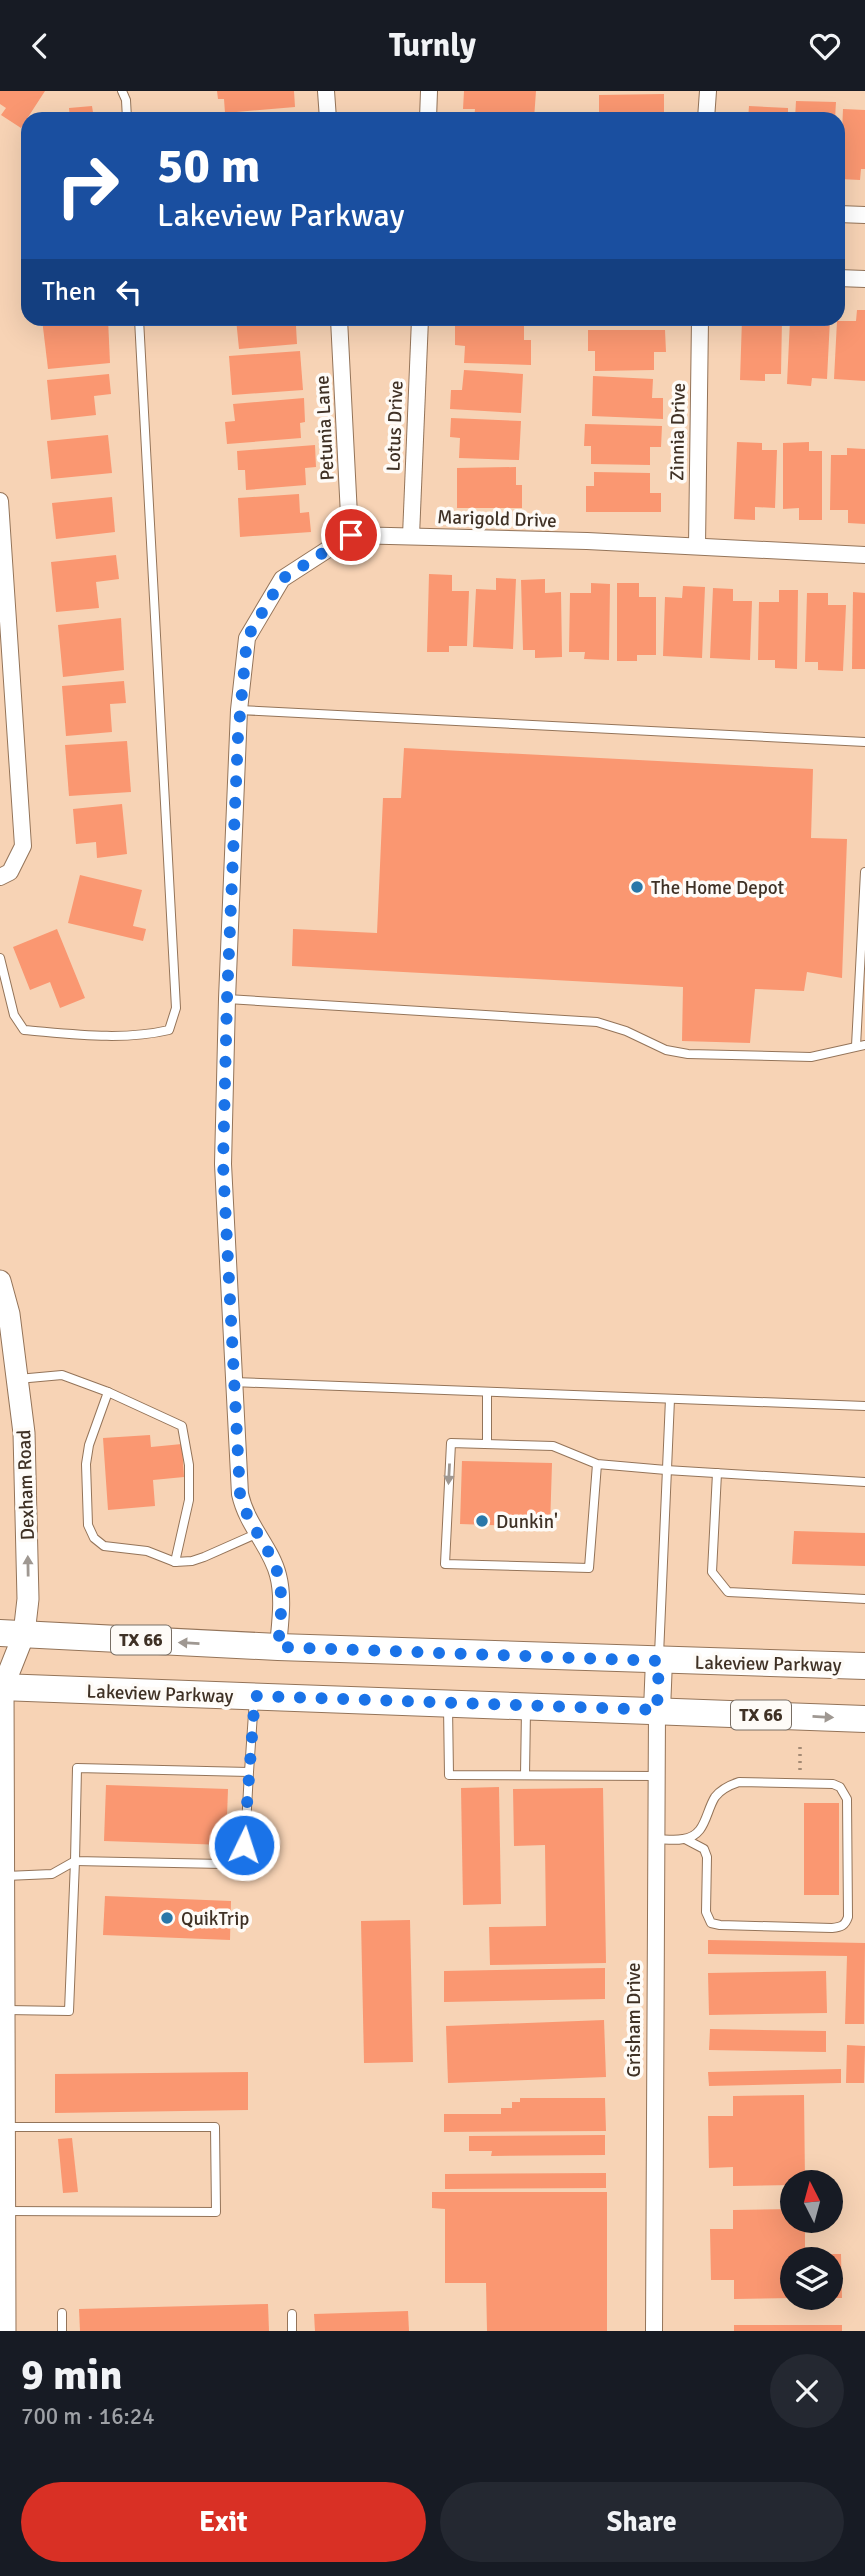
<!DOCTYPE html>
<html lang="en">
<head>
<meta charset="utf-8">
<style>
	:root { --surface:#171b24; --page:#242831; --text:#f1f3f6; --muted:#9ea1a6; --accent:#d93025 }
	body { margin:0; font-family:Signika,sans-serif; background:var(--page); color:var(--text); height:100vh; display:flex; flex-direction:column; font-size:26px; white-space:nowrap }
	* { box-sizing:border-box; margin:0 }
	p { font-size:23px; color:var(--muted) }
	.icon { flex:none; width:38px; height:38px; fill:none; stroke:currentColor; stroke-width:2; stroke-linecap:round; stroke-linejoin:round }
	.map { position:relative; height:2240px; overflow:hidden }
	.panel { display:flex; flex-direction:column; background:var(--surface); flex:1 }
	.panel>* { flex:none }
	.banner { position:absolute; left:21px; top:21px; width:824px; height:214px; border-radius:21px; box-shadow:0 7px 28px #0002; background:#1a4fa0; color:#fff; overflow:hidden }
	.needle { width:46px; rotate:354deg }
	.buttons { position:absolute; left:780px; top:2079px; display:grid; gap:14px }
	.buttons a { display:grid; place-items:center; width:63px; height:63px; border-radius:50%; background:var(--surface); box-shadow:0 7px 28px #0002; font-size:35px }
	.pin { position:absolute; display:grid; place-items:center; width:60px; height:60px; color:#fff; margin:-30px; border:4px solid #fff; border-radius:50%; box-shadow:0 2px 7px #0007 }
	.me { position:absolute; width:77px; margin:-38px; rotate:4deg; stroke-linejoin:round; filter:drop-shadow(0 0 5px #0008) }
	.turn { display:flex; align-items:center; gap:24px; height:147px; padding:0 21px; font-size:32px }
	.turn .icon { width:91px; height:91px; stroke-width:2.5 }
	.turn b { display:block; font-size:49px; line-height:60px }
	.then { display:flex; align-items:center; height:66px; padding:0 21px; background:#0003; gap:14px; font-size:26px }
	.round { display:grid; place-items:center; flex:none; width:74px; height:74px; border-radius:37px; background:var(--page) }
	.summary { display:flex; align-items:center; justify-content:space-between; height:119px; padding:0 21px }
	h1 { font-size:42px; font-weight:700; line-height:52px }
	.action { display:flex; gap:14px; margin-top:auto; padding:14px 21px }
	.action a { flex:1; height:80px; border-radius:42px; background:var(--accent); color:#fff; font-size:28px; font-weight:700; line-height:80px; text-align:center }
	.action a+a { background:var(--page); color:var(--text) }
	header { display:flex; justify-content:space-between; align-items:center; height:91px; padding:0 21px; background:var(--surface); font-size:32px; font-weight:700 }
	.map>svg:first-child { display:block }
</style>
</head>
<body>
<header><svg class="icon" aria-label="back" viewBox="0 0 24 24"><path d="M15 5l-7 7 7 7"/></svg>Turnly<svg class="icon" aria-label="heart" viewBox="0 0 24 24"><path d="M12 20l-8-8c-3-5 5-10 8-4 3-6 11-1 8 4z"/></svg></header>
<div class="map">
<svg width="865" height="2240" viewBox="0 0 865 2240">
	<rect width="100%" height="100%" fill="#f7d3b5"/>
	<g fill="#fa9771">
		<path d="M0,0H45L21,37L1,24L6,17L0,13Z"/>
		<path d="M217,0H294L295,16L225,22L224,8H218Z"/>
		<path d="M464,0H536L534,28H474L475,18H463Z"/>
		<path d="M664,3V28H599V4Z"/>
		<path d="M796,10L836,11L835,28H795Z"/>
		<path d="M92,15L94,28H70L69,17Z"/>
		<path d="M749,15L788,17V28H748Z"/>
		<path d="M843,18L865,19V78H861L860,89L840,88Z"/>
		<path d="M857,219H865V290L834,288L837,230H856Z"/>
		<path d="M42,228H108L110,272L48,278Z"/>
		<path d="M236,228H307V234L296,235L297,253L239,258Z"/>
		<path d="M597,228H667L666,234L596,230Z"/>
		<path d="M742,228H782L781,283H765V290L740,289Z"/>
		<path d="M808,228H830L827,288L812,287L811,295L787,293L790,229L808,230Z"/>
		<path d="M455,233L524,234V249H531V274L464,272L465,255L455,254Z"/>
		<path d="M588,239H665L666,261H654V279L595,280V260H588Z"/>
		<path d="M300,260L303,299L232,304L229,265Z"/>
		<path d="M464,279L523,283L521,322L450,318L451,299H462Z"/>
		<path d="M109,283L111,303L94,305L96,324L51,329L47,289Z"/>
		<path d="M593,285L653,288L652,307H663V328L592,325Z"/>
		<path d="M304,307L305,331L300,332L301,347L227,353L225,331L235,330L233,313Z"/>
		<path d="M451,327L521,330L519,369L459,367L460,347L450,346Z"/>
		<path d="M585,333L662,335L661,356H650V374L591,373V355H584Z"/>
		<path d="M108,344L112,382L51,388L47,350Z"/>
		<path d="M737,351L762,352V359H777L775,417L755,416V429L734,428Z"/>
		<path d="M809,351V360H822V429H799V417L783,418V352Z"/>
		<path d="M315,354L316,376L305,377L306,394L246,399L245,379H238L237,360Z"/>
		<path d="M847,357L865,358V433L848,432V419H830L831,364H847Z"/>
		<path d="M516,376V394H522V417H457V377Z"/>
		<path d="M594,381L650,382V402H661V421H586V395H594Z"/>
		<path d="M299,403L300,422L309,421L311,441L240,446L238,407Z"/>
		<path d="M112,406L115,441L56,448L52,412Z"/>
		<path d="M116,464L119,488L96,491L99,517L56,521L51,471Z"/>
		<path d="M429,483L452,484V500H469L467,555H449V561H427Z"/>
		<path d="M496,487L516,488L513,558L473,556L476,498L496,499Z"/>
		<path d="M545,488V502L561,501L562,566L535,567V559H523L521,489Z"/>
		<path d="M591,492L610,493L609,569L584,568L585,561H569L570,502H591Z"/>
		<path d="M617,492H639V506H656V564H637V570H617Z"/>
		<path d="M683,495L705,496L702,567L663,565L665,506L682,507Z"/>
		<path d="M713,497L733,498V510H752L750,569L710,567Z"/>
		<path d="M779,499H798L797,578L775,577V569H758L759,511H779Z"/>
		<path d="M853,501L865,502V578H852Z"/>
		<path d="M807,502H828V514H846L843,580L818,579V571H805Z"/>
		<path d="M121,527L124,579L63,586L58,534Z"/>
		<path d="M124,590L126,612L110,613L112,641L66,645L62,595Z"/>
		<path d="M127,650L131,701L69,705L65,654Z"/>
		<path d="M404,657L813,678L811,747L847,748L842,887L807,881L804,900L755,898L750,952L682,950L683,896L292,875L293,838L377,842L383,707H401Z"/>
		<path d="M122,713L127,763L97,767L96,751L76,753L73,718Z"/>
		<path d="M80,784L142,799L133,835L146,838L143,850L68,832Z"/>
		<path d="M57,838L85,907L60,917L50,891L30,899L13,856Z"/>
		<path d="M150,1344L151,1356L182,1353L184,1386L153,1389L155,1415L108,1419L103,1347Z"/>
		<path d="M462,1370L552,1372L550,1436L460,1433Z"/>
		<path d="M794,1440L865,1442V1475L792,1473Z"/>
		<path d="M106,1694L228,1698L226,1754L104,1750Z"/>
		<path d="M499,1696L501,1813L463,1814L461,1697Z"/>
		<path d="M603,1697L606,1872L490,1874L489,1836L546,1835L545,1754L514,1755L513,1698Z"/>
		<rect x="804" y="1712" width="35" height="92"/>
		<path d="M105,1805L231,1810L230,1849L103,1844Z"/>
		<path d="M410,1829L413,1971L364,1972L361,1830Z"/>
		<path d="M708,1849L865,1852L864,1933H845L847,1865L708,1863Z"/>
		<path d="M605,1877V1908L444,1911V1880Z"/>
		<path d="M826,1880L827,1922L709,1924L708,1882Z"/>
		<path d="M604,1929L606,1986L448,1992L446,1935Z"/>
		<path d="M710,1938L826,1940V1961L709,1959Z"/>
		<path d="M847,1954L865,1955L864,1992H846Z"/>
		<path d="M841,1978V1992L709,1995L708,1981Z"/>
		<path d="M248,1981V2019L55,2022V1983Z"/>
		<path d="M804,2004L805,2091H793V2094L733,2095V2076L709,2077L708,2025H733V2005Z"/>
		<path d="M520,2007H605L606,2040L444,2041V2023H501V2017H512V2011H520Z"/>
		<path d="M605,2044V2064L491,2065L492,2060H469V2045Z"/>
		<path d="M72,2047L78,2101L63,2102L58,2048Z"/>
		<path d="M606,2082V2097L445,2098V2083Z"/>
		<path d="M432,2101H607V2240H487L486,2192H445V2118L432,2117Z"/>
		<path d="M793,2118V2130H805V2163H841L842,2207H831V2168H793V2207L734,2208V2189H711L710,2138H733V2119Z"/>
		<path d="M268,2213L269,2240H80L79,2218Z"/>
		<path d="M408,2220L409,2240H315L314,2223Z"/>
		<rect x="734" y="2234" width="108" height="6"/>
	</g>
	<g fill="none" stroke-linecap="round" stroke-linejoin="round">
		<defs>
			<g id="service">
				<path d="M122,0L126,9L127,28"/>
				<path d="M239,619L865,651"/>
				<path d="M0,867L14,924L24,939C72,943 122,950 169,939L176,917L139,228"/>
				<path d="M227,908L597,931L626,940L666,959L688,963L811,966L865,954"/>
				<path d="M856,955L865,781"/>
				<path d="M18,1288L62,1284L108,1301L89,1354L86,1373L88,1434L94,1447L104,1455L147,1460L175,1471L192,1470L204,1466L256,1443"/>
				<path d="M233,1291L865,1315"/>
				<path d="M108,1301L182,1335L189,1374V1409L175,1471"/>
				<path d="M487,1301V1353"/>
				<path d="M597,1373L589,1477L445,1473L451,1352L553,1355L597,1373L666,1379L865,1391"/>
				<path d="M717,1382L712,1481L728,1501L865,1508"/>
				<path d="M659,1564L670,1308"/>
				<path d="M448,1616L449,1684L655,1685"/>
				<path d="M249,1681L245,1753L237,1765L223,1773L75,1770L77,1677L249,1681L254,1608"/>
				<path d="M525,1684L526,1619"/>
				<path d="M655,1748C664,1748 674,1750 683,1748C706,1745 705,1722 715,1706C721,1698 730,1694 739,1691L833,1693L840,1696L847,1708L848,1826C845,1835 841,1836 832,1837L720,1834L711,1832L706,1821L707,1766L704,1758L685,1748"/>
				<path d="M6,1785L52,1783L75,1770L69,1920L7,1919"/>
				<path d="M5,2036H215L216,2121L7,2120"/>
				<path d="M62,2222V2240"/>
				<path d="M292,2223V2240"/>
			</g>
			<g id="minor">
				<path d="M326,0L328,28"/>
				<path d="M428,28L429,0"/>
				<path d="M706,28L708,0"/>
				<path d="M838,123L865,124"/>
				<path d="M838,187L865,188"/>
				<path d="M339,228L350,444"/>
				<path d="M0,410L23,755L10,781L0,786"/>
				<path d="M411,445L420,228"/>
				<path d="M697,455L700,228"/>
				<path d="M278,1556C280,1532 284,1507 278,1484C271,1456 247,1435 240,1403L223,1073L227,908L239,619L247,547L282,488L350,444L587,450L865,464"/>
				<path d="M654,2240L657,1619"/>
			</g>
			<g id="tertiary">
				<path d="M0,1190L9,1223L24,1342L28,1508L24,1543L3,1596"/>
				<path d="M0,1587L3,1596L5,2240"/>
			</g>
			<g id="primary">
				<path d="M0,1542L278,1556L865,1575"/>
				<path d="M0,1596L865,1628"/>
				<path d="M657,1619L659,1569"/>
			</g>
		</defs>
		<use href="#service" stroke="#947459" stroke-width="10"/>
		<use href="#minor" stroke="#947459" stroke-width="18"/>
		<use href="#tertiary" stroke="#947459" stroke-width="23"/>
		<use href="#primary" stroke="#947459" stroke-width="28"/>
		<path stroke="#a48a74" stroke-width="3.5" stroke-dasharray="2 5" stroke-linecap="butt" d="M800,1679V1653"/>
		<use href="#service" stroke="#fff" stroke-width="8"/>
		<use href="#minor" stroke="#fff" stroke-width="16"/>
		<use href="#tertiary" stroke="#fff" stroke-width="21"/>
		<use href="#primary" stroke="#fff" stroke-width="26"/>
	</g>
	<defs><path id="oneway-solid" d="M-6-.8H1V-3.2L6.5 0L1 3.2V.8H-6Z" transform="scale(1.75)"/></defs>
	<g fill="#9f9892">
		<use href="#oneway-solid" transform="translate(449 1383) rotate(93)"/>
		<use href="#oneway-solid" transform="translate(28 1475) rotate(-91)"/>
		<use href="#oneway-solid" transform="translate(189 1552) rotate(-177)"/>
		<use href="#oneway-solid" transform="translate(823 1626) rotate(3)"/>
	</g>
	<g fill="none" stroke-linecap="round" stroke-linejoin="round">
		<path stroke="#1a73e8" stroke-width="12" stroke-dasharray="0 21.6" d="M244,1754L255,1605L657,1619L659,1570L278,1556C280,1533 284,1507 278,1484C271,1456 247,1435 240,1403L223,1073L227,908L238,645L247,547L282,488L351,444"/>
	</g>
	<g fill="#2977a9" stroke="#fefbf7" stroke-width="2.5">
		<circle cx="637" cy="796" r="7"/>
		<circle cx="482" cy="1430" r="7"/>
		<circle cx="167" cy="1827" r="7"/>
	</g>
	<g text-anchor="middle" stroke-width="7" stroke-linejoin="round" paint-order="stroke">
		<g fill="#fefbf7" stroke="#786e64" stroke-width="2">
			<rect x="111" y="1534.5" width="60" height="29" rx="5"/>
			<rect x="731" y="1609.5" width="60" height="29" rx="5"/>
		</g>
		<g font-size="18" font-weight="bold" fill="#3f3125">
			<text x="141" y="1555">TX 66</text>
			<text x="761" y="1630">TX 66</text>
		</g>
		<g font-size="19" fill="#3f3125" stroke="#fefbf7">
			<text transform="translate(394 335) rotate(-88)" y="7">Lotus Drive</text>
			<text transform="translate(324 337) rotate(-93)" y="7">Petunia Lane</text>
			<text transform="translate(677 341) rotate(-89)" y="7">Zinnia Drive</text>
			<text transform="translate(497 427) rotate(2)" y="7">Marigold Drive</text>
			<text transform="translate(25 1394) rotate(-92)" y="7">Dexham Road</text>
			<text transform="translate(768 1572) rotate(1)" y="7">Lakeview Parkway</text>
			<text transform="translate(160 1602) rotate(2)" y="7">Lakeview Parkway</text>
			<text transform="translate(633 1929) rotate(-90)" y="7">Grisham Drive</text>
		</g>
		<g font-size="19" fill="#3f3125" stroke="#fefbf7" text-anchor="start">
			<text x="651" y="803">The Home Depot</text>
			<text x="496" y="1437">Dunkin'</text>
			<text x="181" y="1834">QuikTrip</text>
		</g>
	</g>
</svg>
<div class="buttons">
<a><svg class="needle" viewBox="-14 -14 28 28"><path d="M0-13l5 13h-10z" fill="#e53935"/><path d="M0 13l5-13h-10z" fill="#9ea1a6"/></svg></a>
<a><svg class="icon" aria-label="layers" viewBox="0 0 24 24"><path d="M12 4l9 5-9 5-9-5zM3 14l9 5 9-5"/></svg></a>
</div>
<div class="pin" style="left:351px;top:444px;background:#d93025"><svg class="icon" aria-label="arrive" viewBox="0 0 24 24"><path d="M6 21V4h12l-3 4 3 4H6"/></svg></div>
<svg class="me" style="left:244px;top:1754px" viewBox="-20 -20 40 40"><circle r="17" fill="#1a73e8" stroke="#fff" stroke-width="3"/><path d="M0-11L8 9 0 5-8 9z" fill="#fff"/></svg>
<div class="banner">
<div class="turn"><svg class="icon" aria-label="right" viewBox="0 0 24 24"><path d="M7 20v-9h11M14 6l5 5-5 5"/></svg><div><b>50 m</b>Lakeview Parkway</div></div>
<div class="then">Then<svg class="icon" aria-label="left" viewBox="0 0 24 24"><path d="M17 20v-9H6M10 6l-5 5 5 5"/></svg></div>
</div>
</div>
<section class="panel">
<div class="summary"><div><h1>9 min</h1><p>700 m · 16:24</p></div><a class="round"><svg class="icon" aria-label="close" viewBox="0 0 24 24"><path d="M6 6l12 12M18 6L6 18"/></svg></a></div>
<div class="action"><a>Exit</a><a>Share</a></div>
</section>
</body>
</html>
